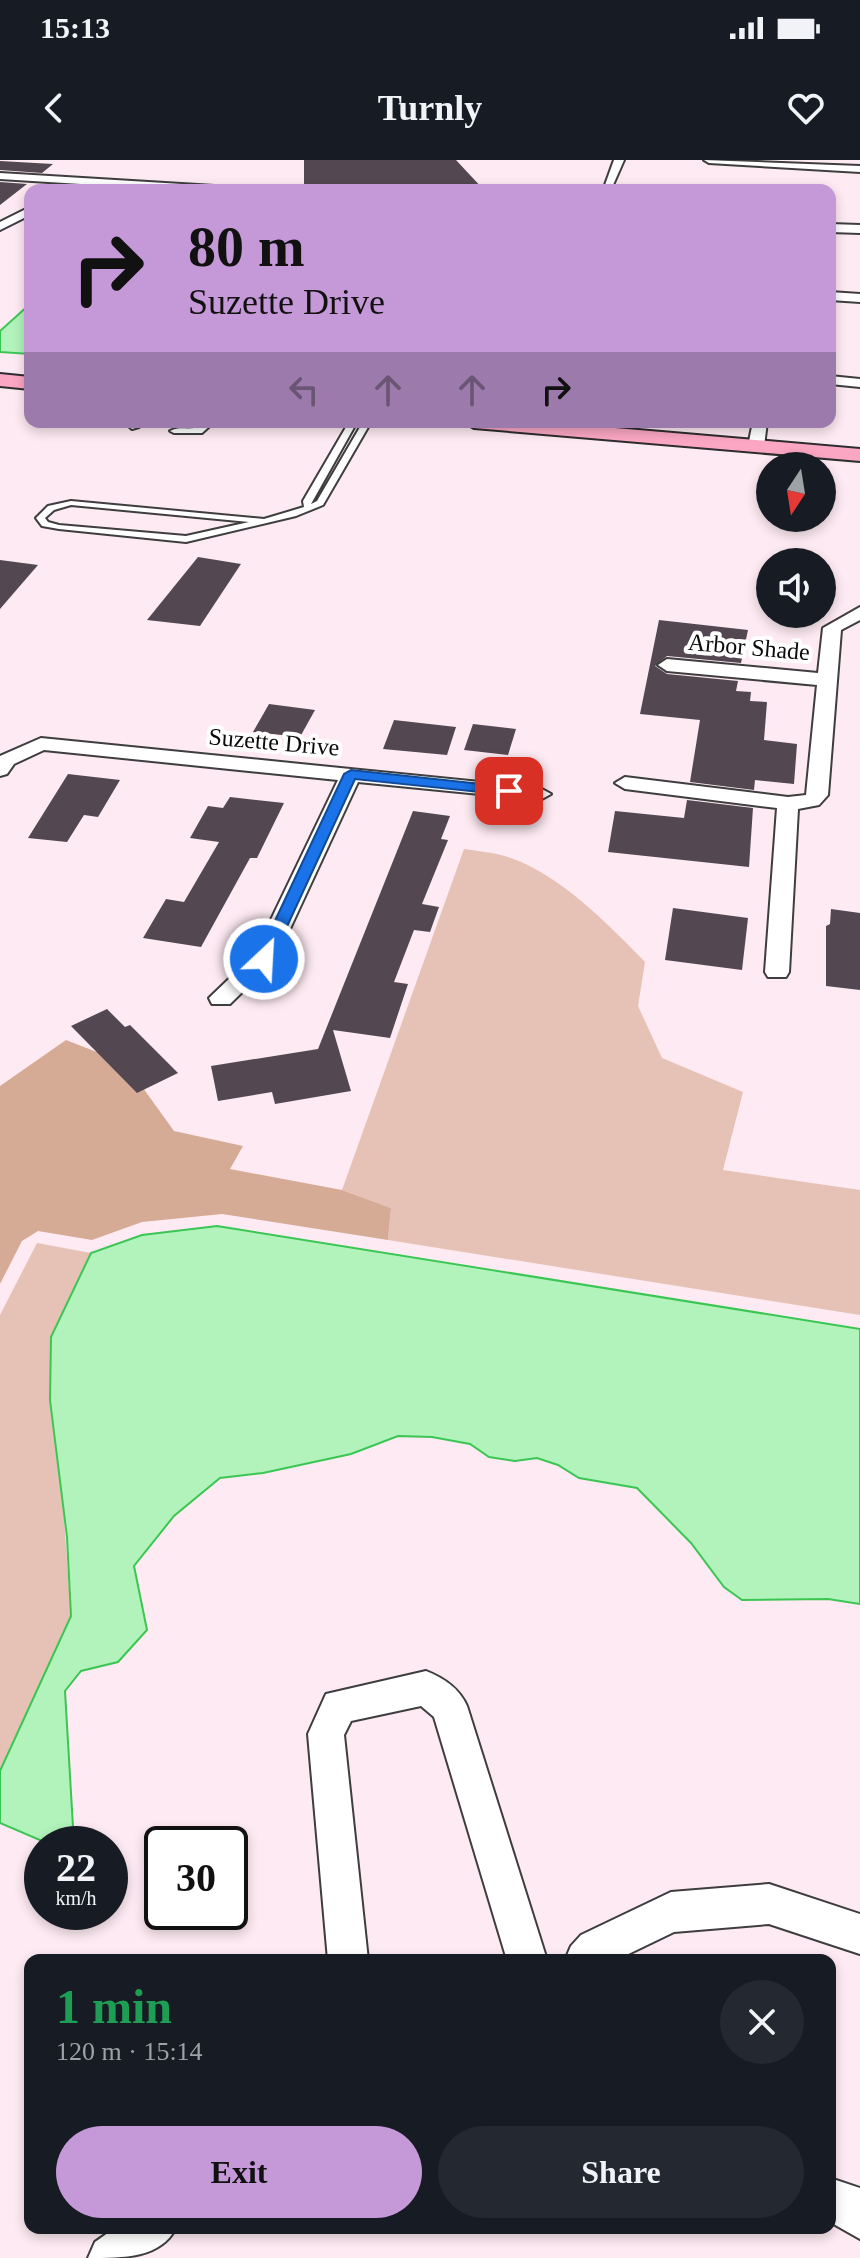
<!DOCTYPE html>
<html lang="en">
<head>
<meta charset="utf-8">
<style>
	:root { --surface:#171b24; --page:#242831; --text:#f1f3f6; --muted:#9ea1a6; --accent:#c599d8 }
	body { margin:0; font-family:Georgia,serif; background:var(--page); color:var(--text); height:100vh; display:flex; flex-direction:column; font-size:30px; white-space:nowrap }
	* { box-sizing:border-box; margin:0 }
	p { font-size:26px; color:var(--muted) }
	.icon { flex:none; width:44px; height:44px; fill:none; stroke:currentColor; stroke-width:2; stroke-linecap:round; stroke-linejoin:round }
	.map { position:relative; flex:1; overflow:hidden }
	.panel { position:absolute; left:24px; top:1794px; width:812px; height:280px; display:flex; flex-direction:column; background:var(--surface); border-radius:16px; box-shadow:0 4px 12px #0003 }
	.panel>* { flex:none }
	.hud { position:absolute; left:24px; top:24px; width:812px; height:244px; border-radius:16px; box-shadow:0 4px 12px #0003; background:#c599d8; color:#111; overflow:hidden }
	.needle { width:52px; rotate:192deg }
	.tools { position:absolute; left:756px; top:292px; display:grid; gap:16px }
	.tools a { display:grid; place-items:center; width:80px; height:80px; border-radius:50%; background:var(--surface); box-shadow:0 4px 12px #0003; font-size:40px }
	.speed { position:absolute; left:24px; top:1666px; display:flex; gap:16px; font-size:40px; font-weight:700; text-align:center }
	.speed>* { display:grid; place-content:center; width:104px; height:104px; border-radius:50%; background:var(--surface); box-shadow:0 4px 12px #0003; line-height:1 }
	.speed small { font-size:20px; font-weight:400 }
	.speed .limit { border:4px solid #111; border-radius:12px; background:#fff; color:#111 }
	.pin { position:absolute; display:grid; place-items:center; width:68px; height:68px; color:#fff; margin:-34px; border-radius:16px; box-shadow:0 4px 12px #0006 }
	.me { position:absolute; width:88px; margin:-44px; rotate:25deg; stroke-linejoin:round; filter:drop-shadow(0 0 6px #0008) }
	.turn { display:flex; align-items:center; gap:28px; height:168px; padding:0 32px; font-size:36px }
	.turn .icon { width:104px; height:104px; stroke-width:2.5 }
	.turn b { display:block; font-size:56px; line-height:68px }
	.lanes { display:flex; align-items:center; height:76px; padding:0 32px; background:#0003; justify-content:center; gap:40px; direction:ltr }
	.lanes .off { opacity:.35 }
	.round { display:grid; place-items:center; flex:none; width:84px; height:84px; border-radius:42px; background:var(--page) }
	.headline { display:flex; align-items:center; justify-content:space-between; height:136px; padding:0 32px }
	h1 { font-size:48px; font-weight:700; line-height:60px; color:#1e9e55 }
	.primary-button { display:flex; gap:16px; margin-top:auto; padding:16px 32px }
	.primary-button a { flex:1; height:92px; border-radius:48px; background:var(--accent); color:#111; font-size:32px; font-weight:700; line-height:92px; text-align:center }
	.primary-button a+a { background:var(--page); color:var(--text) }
	.status { display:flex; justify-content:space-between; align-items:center; height:56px; padding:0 40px; background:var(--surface); direction:ltr }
	.status svg { height:22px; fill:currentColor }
	header { display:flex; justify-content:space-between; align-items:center; height:104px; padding:0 32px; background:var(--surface); font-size:36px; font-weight:700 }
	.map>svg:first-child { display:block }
</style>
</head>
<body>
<div class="status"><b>15:13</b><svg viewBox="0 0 49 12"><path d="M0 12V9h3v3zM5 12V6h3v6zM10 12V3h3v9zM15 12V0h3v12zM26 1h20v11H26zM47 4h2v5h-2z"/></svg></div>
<header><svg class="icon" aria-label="back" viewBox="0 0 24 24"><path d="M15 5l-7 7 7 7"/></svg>Turnly<svg class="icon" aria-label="heart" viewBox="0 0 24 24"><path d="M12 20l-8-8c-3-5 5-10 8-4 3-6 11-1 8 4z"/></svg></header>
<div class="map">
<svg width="860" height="2098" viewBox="0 0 860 2098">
	<rect width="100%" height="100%" fill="#feeaf2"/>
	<g fill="#e6c2b6">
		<path d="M464,689C477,691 489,692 501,695C555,709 607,763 645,802L638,846L662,898L743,932L723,1010L860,1030V1155L388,1080L391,1048L342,1030Z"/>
		<path d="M37,1083L91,1093L51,1177L71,1456L0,1627V1155Z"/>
	</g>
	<path fill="#d6ab96" d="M66,880L125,903L174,971L243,986L230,1009L342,1030L391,1048L388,1080L222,1054L142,1062L92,1080L38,1071L22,1081L0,1124V926Z"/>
	<g fill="#b1f3bb" stroke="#3bc654" stroke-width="2">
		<path d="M30,144V194L0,192V171Z"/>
		<path d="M217,1066L860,1169V1444L828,1439L742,1440L724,1427L691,1383L637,1328L579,1318L558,1305L537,1298L515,1301L489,1297L470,1284L432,1277L398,1276L351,1294L263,1313L220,1318L174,1356L134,1406L147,1470L118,1502L81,1511L65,1531L74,1684H49L0,1663V1611L71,1456L67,1377L50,1240L51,1177L91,1093L142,1075Z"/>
	</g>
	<g fill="#534851">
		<path d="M304,0H456L484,30L304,26Z"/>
		<path d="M0,1L53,4L42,13L0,10Z"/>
		<path d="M0,22L27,24L0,45Z"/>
		<path d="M198,397L241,404L200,466L147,460Z"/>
		<path d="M0,400L38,405L0,449Z"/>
		<path d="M659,460L748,470L741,503L667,496L655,506L667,514L738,521L736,531L751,532L750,541L767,542L764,580L797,584L794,624L755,620L754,630L690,622L700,560L640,554Z"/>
		<path d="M269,544L315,550L300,577L253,572Z"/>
		<path d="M394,560L456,567L447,595L383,589Z"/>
		<path d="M473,564L516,569L508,595L464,590Z"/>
		<path d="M68,614L120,620L98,657L84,655L67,682L28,678Z"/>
		<path d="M230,637L284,643L257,698H250L201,787L143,778L166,739L184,742L219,682L190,678L208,646L223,648Z"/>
		<path d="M687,640L753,648L749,707L608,692L615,651L684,658Z"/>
		<path d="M413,651L450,656L441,679L448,680L422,744L439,747L430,772L414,770L394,822L408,824L390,878L333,870L351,931L275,944L272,932L218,941L211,906L318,889Z"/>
		<path d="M673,748L748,758L742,810L665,800Z"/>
		<path d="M831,749L860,753V830L826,826V766L830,764Z"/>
		<path d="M107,849L125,867L130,865L178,913L137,933L71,866Z"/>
	</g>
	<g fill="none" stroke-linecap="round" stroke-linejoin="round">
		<defs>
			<g id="lane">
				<path d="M124,262H133L139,267L132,269Z"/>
				<path d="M205,262H214L202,273H174L170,271C184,264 191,274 205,262Z"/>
				<path d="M349,262H357L311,344L317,341L363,262H371L323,345L296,356L186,382L59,369L42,366L36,358L48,346L71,341L264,359L304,347L303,341ZM71,345L249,362L186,376L59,365L48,362L45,358L54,350Z"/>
			</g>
			<g id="street">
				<path d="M614,0H624L613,25H605Z"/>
				<path d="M704,0L860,6V12L709,3Z"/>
				<path d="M0,13L231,27L237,30H177L0,19Z"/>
				<path d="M30,47V55L0,70V62Z"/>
				<path d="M830,64L860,65V73L830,72Z"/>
				<path d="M830,132L860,134V142L830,140Z"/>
				<path d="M830,216L860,219V227L830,224Z"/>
				<path d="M753,262H767L764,286L756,291L748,286Z"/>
				<path d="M860,447V460L841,470L828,635L819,645L798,649L789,812L786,817H768L765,812L777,648L625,629L615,623L625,617L788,637L806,635L817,525L667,511L658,505L667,499L818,513L823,468Z"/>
				<path d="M41,578L540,628L551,634L540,640L358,622L276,799L230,844H212L209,838L254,795L338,620L44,590L14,604L7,614L0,616V596Z"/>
				<path d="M426,1511C444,1518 459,1528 467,1546L547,1800H507L434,1557L421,1546L351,1561L344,1575L368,1800H328L308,1574L326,1534Z"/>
				<path d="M769,1724L860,1754V1794L769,1764L674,1772L616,1800H565L571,1786L581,1775L671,1732Z"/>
				<path d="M830,2018L860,2028V2079L830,2062Z"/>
				<path d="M115,2068H176C160,2098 125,2098 88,2098L95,2082Z"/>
			</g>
			<g id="secondary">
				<path d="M0,214L30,217V229L0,226Z"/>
				<path d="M464,262H545L860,289V301L474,268Z"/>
			</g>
		</defs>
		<use href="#lane" stroke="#3e3e3e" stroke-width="4"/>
		<use href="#street" stroke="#3e3e3e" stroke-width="4"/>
		<use href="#secondary" stroke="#2d2d2d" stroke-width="4"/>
		<use href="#lane" fill="#fff" fill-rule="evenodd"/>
		<use href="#street" fill="#fff" fill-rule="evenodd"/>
		<use href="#secondary" fill="#fba7c3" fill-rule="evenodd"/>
	</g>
	<path fill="#1a73e8" stroke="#114b97" stroke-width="2" d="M351,610L509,627L515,631L509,635L355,619L272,799L270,802H259L257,799L344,614Z"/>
	<g text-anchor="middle" stroke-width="8" stroke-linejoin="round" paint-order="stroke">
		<g font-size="24" fill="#0b0b0b" stroke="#fff">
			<text transform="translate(749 487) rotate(5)" y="8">Arbor Shade</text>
			<text transform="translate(274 582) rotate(5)" y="8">Suzette Drive</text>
		</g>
	</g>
</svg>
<div class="tools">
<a><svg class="needle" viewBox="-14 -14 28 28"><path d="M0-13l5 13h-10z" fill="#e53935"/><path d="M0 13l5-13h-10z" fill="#9ea1a6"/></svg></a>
<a><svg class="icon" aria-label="sound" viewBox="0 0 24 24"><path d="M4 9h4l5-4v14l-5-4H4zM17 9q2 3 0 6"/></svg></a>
</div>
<div class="speed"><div>22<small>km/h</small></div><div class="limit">30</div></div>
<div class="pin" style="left:509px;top:631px;background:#d93025"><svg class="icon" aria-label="arrive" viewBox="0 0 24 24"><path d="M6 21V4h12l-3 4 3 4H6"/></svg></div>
<svg class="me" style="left:264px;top:799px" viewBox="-20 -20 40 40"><circle r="17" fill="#1a73e8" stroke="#fff" stroke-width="3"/><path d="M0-11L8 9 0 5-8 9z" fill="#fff"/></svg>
<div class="hud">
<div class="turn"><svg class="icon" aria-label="right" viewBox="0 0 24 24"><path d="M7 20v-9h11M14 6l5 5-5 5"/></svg><div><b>80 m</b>Suzette Drive</div></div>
<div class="lanes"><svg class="icon off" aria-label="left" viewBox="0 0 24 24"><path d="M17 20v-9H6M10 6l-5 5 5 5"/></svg><svg class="icon off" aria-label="ahead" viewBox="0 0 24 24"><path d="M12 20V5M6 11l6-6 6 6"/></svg><svg class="icon off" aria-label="ahead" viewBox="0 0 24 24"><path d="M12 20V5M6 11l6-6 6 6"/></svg><svg class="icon" aria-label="right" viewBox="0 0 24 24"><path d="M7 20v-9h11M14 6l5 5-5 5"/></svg></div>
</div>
<section class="panel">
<div class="headline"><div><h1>1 min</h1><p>120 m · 15:14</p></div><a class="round"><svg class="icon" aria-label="close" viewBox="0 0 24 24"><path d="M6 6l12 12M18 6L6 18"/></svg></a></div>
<div class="primary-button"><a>Exit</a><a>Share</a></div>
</section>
</div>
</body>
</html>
